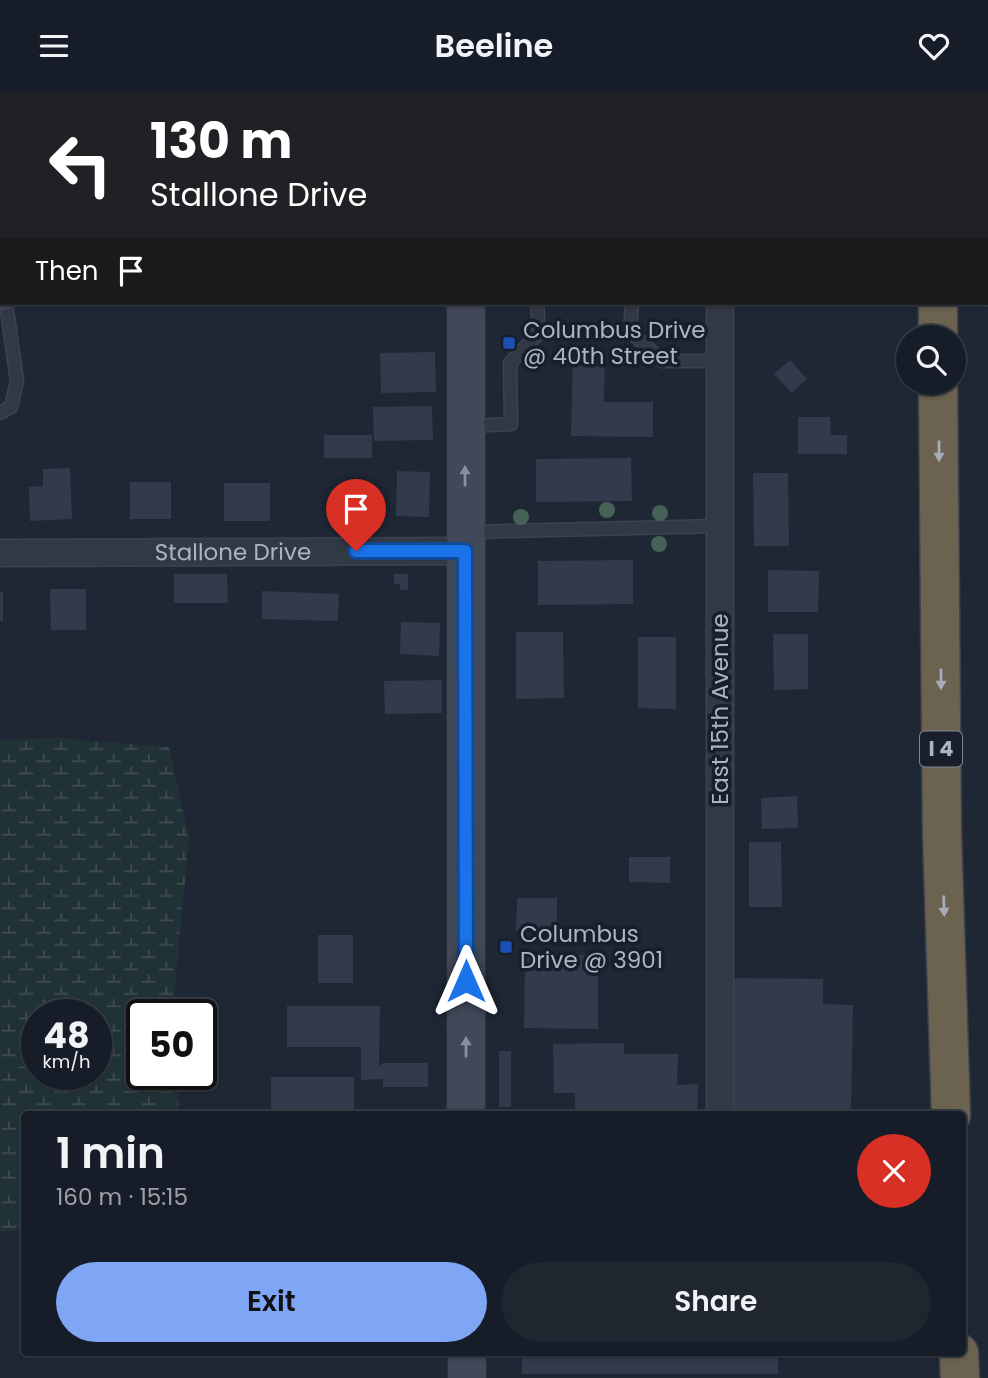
<!DOCTYPE html>
<html lang="en">
<head>
<meta charset="utf-8">
<style>
	:root { --surface:#171d28; --page:#202630; --text:#f1f3f6; --muted:#9ea2a8; --line:#363b45; --accent:#7fa5f5 }
	body { margin:0; font-family:Poppins,sans-serif; background:var(--page); color:var(--text); height:100vh; display:flex; flex-direction:column; font-size:26px; white-space:nowrap }
	* { box-sizing:border-box; margin:0 }
	p { font-size:23px; color:var(--muted) }
	.icon { flex:none; width:38px; height:38px; fill:none; stroke:currentColor; stroke-width:2; stroke-linecap:round; stroke-linejoin:round }
	.map { position:relative; flex:1; overflow:hidden }
	.drawer { position:absolute; left:21px; top:1020px; width:945px; height:245px; display:flex; flex-direction:column; background:var(--surface); border-radius:7px; box-shadow:0 2px 5px #0004,0 0 0 2px var(--line) }
	.drawer>* { flex:none }
	.hud { position:absolute; left:0px; top:0px; width:989px; height:214px; box-shadow:0 2px 5px #0004,0 0 0 2px var(--line); background:#202124; color:#fff; overflow:hidden }
	.controls { position:absolute; left:896px; top:234px; display:grid; gap:14px }
	.controls a { display:grid; place-items:center; width:70px; height:70px; border-radius:50%; background:var(--surface); box-shadow:0 2px 5px #0004,0 0 0 2px var(--line); font-size:35px }
	.speed { position:absolute; left:21px; top:908px; display:flex; gap:14px; font-size:35px; font-weight:700; text-align:center }
	.speed>* { display:grid; place-content:center; width:91px; height:91px; border-radius:50%; background:var(--surface); box-shadow:0 2px 5px #0004,0 0 0 2px var(--line); line-height:1 }
	.speed small { font-size:18px; font-weight:400 }
	.speed .limit { border:4px solid #111; border-radius:10px; background:#fff; color:#111 }
	.pin { position:absolute; display:grid; place-items:center; width:60px; height:60px; color:#fff; margin:-72px -30px; border-radius:50% 50% 50% 0; rotate:-45deg; box-shadow:0 0 7px #0007 }
	.pin .icon { rotate:45deg }
	.me { position:absolute; width:77px; margin:-38px; rotate:0deg; stroke-linejoin:round; filter:drop-shadow(0 0 5px #0008) }
	.turn { display:flex; align-items:center; gap:24px; height:147px; padding:0 35px; font-size:32px }
	.turn .icon { width:91px; height:91px; stroke-width:2.5 }
	.turn b { display:block; font-size:49px; line-height:60px }
	.then { display:flex; align-items:center; height:66px; padding:0 35px; background:#0003; gap:14px; font-size:26px }
	.round { display:grid; place-items:center; flex:none; width:74px; height:74px; border-radius:37px; background:var(--page) }
	.overview { display:flex; align-items:center; justify-content:space-between; height:119px; padding:0 35px }
	h1 { font-size:42px; font-weight:600; line-height:52px }
	.cta { display:flex; gap:14px; margin-top:auto; padding:14px 35px }
	.cta a { flex:1; height:80px; border-radius:42px; background:var(--accent); color:#111; font-size:28px; font-weight:600; line-height:80px; text-align:center }
	.cta a+a { background:var(--page); color:var(--text) }
	header { display:flex; justify-content:space-between; align-items:center; height:91px; padding:0 35px; background:var(--surface); font-size:32px; font-weight:600 }
	.map>svg:first-child { display:block }
</style>
</head>
<body>
<header><svg class="icon" aria-label="menu" viewBox="0 0 24 24"><path d="M4 6h16M4 12h16M4 18h16"/></svg>Beeline<svg class="icon" aria-label="heart" viewBox="0 0 24 24"><path d="M12 20l-8-8c-3-5 5-10 8-4 3-6 11-1 8 4z"/></svg></header>
<div class="map">
<svg width="988" height="1287" viewBox="0 0 988 1287">
	<defs>
		<pattern id="wetland-marsh" width="20" height="14" patternUnits="userSpaceOnUse" patternTransform="scale(1.75)"><rect width="20" height="14" fill="#213236"/><path d="M1 5h8M5 5V1M11 12h8M15 12V8" fill="none" stroke="#3f4d51"/></pattern>
	</defs>
	<rect width="100%" height="100%" fill="#1f2735"/>
	<path fill="url(#wetland-marsh)" fill-rule="evenodd" d="M58,647L169,656L189,748L175,893L176,924H142V984H178L179,1024H24V1137L0,1142V649ZM37,924H96V984H37Z"/>
	<g fill="none" stroke-linecap="round" stroke-linejoin="round">
		<path stroke="#141e31" stroke-width="7" d="M437,2V0"/>
	</g>
	<g fill="#313b4c">
		<path d="M573,258L605,259L604,311H653V346L571,345Z"/>
		<path d="M435,261L436,301L381,302L380,262Z"/>
		<path d="M790,269L807,288L792,302L774,283Z"/>
		<path d="M432,315L433,349L374,350L373,316Z"/>
		<path d="M798,326H830L831,344H847V363H798Z"/>
		<rect x="324" y="344" width="48" height="23"/>
		<path d="M631,367L632,410L536,411V368Z"/>
		<path d="M70,377L72,428L30,430L29,396L43,395V378Z"/>
		<path d="M397,380L430,381L429,426L396,425Z"/>
		<path d="M753,382H788L789,455H754Z"/>
		<rect x="130" y="391" width="41" height="37"/>
		<rect x="224" y="392" width="46" height="38"/>
		<path d="M633,469V513L538,514V470Z"/>
		<path d="M768,479L819,480L818,521H768Z"/>
		<path d="M174,483H227L228,512H174Z"/>
		<path d="M394,483H408V499H400V493H394Z"/>
		<path d="M50,498H86V539H51Z"/>
		<path d="M262,500L339,503L338,530L262,528Z"/>
		<path d="M0,501H3V531L0,530Z"/>
		<path d="M401,531L440,532L439,565L400,563Z"/>
		<path d="M516,541H563L564,607L516,608Z"/>
		<path d="M773,543H808V598L774,599Z"/>
		<path d="M638,546H676V618L638,617Z"/>
		<path d="M442,589V622L385,623L384,590Z"/>
		<path d="M797,705L798,737L762,738L761,707Z"/>
		<path d="M749,751H781L782,816H749Z"/>
		<path d="M629,766H670V792L629,791Z"/>
		<path d="M517,807H557V840H516Z"/>
		<rect x="318" y="844" width="35" height="48"/>
		<path d="M525,863L598,864V938L524,937Z"/>
		<path d="M728,887L823,888V913L853,914L851,1024H727Z"/>
		<path d="M287,915H380L379,975L383,972H428V996H383V988L361,989V956H287Z"/>
		<path d="M624,952V963H678L677,994L698,993L697,1024H575V1002H554L553,953Z"/>
		<rect x="499" y="960" width="12" height="56"/>
		<rect x="271" y="986" width="83" height="38"/>
		<rect x="522" y="1262" width="256" height="21"/>
	</g>
	<g fill="none" stroke-linecap="round" stroke-linejoin="round">
		<defs>
			<g id="lane">
				<path d="M549,0V2"/>
				<path d="M697,0V2"/>
				<path d="M630,240L662,270H720"/>
				<path d="M539,242L630,240L632,212"/>
				<path d="M0,322L11,316L17,290L6,212"/>
				<path d="M469,335L511,333L510,272L539,242L537,212"/>
				<path d="M468,441L720,435"/>
			</g>
			<g id="street">
				<path d="M720,212V1024"/>
				<path id="s1" d="M0,462L465,460"/>
			</g>
			<g id="secondary">
				<path d="M472,0V2"/>
				<path d="M0,161H2"/>
				<path d="M987,179L988,178"/>
				<path d="M0,201H2"/>
				<path d="M466,212V1024"/>
				<path d="M467,1262V1287"/>
			</g>
			<g id="highway">
				<path d="M939,2V0"/>
				<path d="M938,212V247"/>
				<path d="M938,292L942,742L951,1024"/>
				<path d="M959,1262L960,1287"/>
			</g>
		</defs>
		<use href="#lane" stroke="#3c424f" stroke-width="15"/>
		<use href="#street" stroke="#3c424f" stroke-width="29"/>
		<use href="#secondary" stroke="#3c424f" stroke-width="39"/>
		<use href="#highway" stroke="#3d4350" stroke-width="41"/>
		<use href="#lane" stroke="#323945" stroke-width="12"/>
		<use href="#street" stroke="#323945" stroke-width="26"/>
		<use href="#secondary" stroke="#414858" stroke-width="37"/>
		<use href="#highway" stroke="#6b6250" stroke-width="38"/>
	</g>
	<g fill="#466257">
		<circle cx="607" cy="419" r="8"/>
		<circle cx="660" cy="422" r="8"/>
		<circle cx="521" cy="426" r="8"/>
		<circle cx="659" cy="453" r="8"/>
	</g>
	<defs><path id="oneway-solid" d="M-6-.8H1V-3.2L6.5 0L1 3.2V.8H-6Z" transform="scale(1.75)"/></defs>
	<g fill="#a6abb8">
		<use href="#oneway-solid" transform="translate(939 360) rotate(90)"/>
		<use href="#oneway-solid" transform="translate(941 588) rotate(90)"/>
		<use href="#oneway-solid" transform="translate(944 815) rotate(88)"/>
	</g>
	<g fill="#878e9e">
		<use href="#oneway-solid" transform="translate(465 385) rotate(-90)"/>
		<use href="#oneway-solid" transform="translate(466 956) rotate(-90)"/>
	</g>
	<g fill="none" stroke-linecap="round" stroke-linejoin="round">
		<defs>
			<path id="route" d="M356,460H465L466,890"/>
		</defs>
		<use href="#route" stroke="#114b97" stroke-width="18"/>
		<use href="#route" stroke="#1a73e8" stroke-width="12"/>
	</g>
	<g fill="#1a4fb4" stroke="#181e2a" stroke-width="2.5">
		<rect x="502" y="245" width="14" height="14" rx="3.5"/>
		<rect x="499" y="849" width="14" height="14" rx="3.5"/>
	</g>
	<g text-anchor="middle" stroke-width="7" stroke-linejoin="round" paint-order="stroke">
		<rect fill="#181e2a" stroke="#808695" stroke-width="2" x="920" y="640.5" width="42" height="35" rx="5"/>
		<g font-size="21" font-weight="bold" fill="#acb3c3">
			<text x="941" y="665">I 4</text>
		</g>
		<g font-size="23" fill="#acb3c3" stroke="#181e2a" text-anchor="start">
			<text x="523" y="247">Columbus Drive<tspan x="523" dy="26">@ 40th Street</tspan></text>
			<text x="520" y="851">Columbus<tspan x="520" dy="26">Drive @ 3901</tspan></text>
		</g>
		<g font-size="23" fill="#acb3c3" stroke="#181e2a">
			<text dy="8" stroke="none"><textPath href="#s1" startOffset="233">Stallone Drive</textPath></text>
			<text transform="translate(720 618) rotate(-90)" y="8">East 15th Avenue</text>
		</g>
	</g>
</svg>
<div class="controls">
<a><svg class="icon" aria-label="search" viewBox="0 0 24 24"><circle cx="10" cy="10" r="6"/><path d="M15 15l6 6"/></svg></a>
</div>
<div class="speed"><div>48<small>km/h</small></div><div class="limit">50</div></div>
<div class="pin" style="left:356px;top:460px;background:#d93025"><svg class="icon" aria-label="arrive" viewBox="0 0 24 24"><path d="M6 21V4h12l-3 4 3 4H6"/></svg></div>
<svg class="me" style="left:466px;top:890px" viewBox="-20 -20 40 40"><path d="M0-17L14 15 0 8-14 15z" fill="#1a73e8" stroke="#fff" stroke-width="4"/></svg>
<div class="hud">
<div class="turn"><svg class="icon" aria-label="left" viewBox="0 0 24 24"><path d="M17 20v-9H6M10 6l-5 5 5 5"/></svg><div><b>130 m</b>Stallone Drive</div></div>
<div class="then">Then<svg class="icon" aria-label="arrive" viewBox="0 0 24 24"><path d="M6 21V4h12l-3 4 3 4H6"/></svg></div>
</div>
<section class="drawer">
<div class="overview"><div><h1>1 min</h1><p>160 m · 15:15</p></div><a class="round" style="background:#d93025;color:#fff"><svg class="icon" aria-label="close" viewBox="0 0 24 24"><path d="M6 6l12 12M18 6L6 18"/></svg></a></div>
<div class="cta"><a>Exit</a><a>Share</a></div>
</section>
</div>
</body>
</html>
